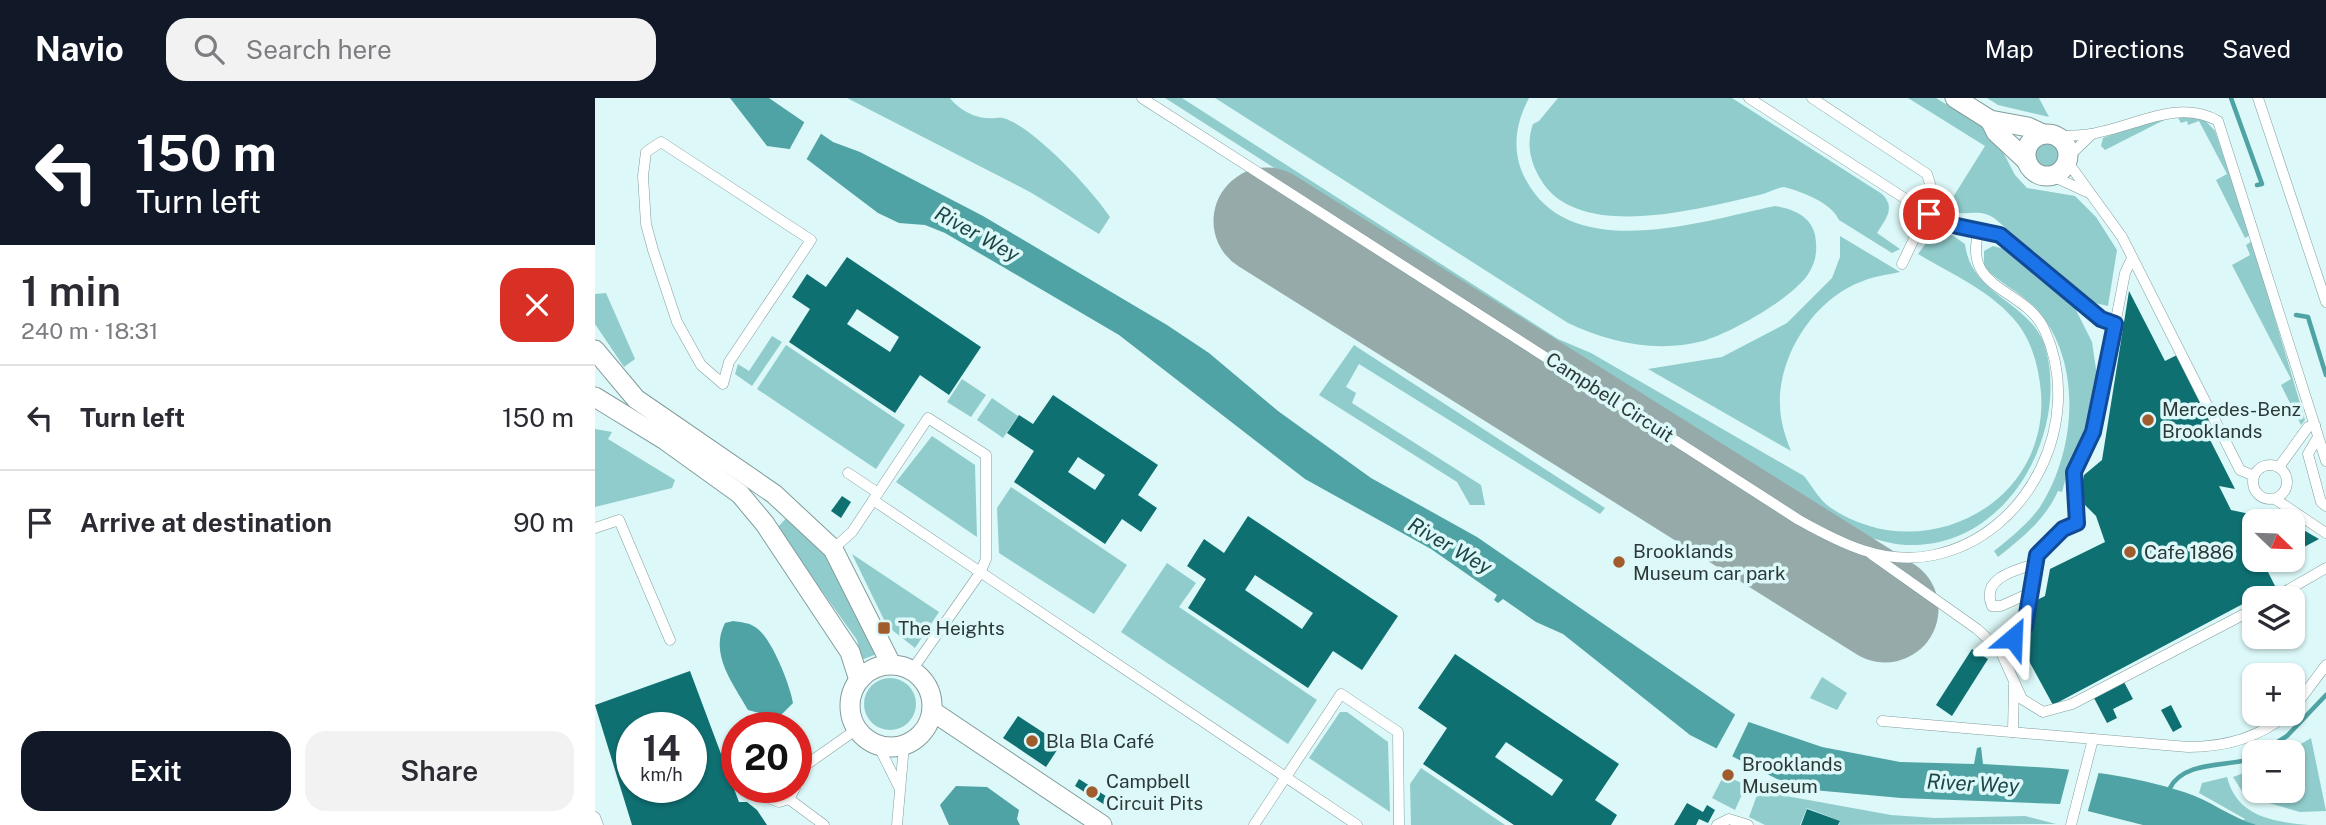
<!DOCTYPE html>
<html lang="en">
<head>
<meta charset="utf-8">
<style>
	:root { --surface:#fff; --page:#f2f2f3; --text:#2b2b33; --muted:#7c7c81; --line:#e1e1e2; --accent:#111827 }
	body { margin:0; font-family:"Public Sans",sans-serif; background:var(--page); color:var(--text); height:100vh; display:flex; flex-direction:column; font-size:26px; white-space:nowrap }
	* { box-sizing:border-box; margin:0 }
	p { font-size:23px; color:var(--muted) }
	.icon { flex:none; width:38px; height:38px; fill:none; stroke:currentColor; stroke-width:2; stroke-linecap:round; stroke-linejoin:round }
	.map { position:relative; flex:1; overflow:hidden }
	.panel { display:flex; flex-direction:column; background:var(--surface); width:595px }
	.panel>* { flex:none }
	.hud { background:#111827; color:#fff; overflow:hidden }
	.needle { width:46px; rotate:113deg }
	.tools { position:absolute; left:1647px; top:411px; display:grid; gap:14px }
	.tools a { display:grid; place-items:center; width:63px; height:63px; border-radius:14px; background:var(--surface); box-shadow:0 2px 5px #0004; font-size:35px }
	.speed { position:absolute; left:21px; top:614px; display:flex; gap:14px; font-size:35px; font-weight:700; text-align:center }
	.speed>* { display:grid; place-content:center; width:91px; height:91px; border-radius:50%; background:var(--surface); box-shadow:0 2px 5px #0004; line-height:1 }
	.speed small { font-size:18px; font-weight:400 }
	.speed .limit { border:10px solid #d22; background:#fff; color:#111 }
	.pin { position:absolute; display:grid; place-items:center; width:60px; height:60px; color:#fff; margin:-30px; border:4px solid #fff; border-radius:50%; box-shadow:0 2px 7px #0007 }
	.me { position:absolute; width:77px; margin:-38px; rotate:26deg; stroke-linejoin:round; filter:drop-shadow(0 0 5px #0008) }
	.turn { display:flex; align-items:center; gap:24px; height:147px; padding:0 21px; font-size:32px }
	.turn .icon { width:91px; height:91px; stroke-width:2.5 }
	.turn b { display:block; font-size:49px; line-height:60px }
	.round { display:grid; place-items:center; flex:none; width:74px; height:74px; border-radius:21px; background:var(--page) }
	.head { display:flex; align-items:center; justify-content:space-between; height:119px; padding:0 21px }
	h1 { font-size:42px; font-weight:600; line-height:52px }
	.cta { display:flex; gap:14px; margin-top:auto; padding:14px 21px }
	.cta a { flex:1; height:80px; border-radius:21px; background:var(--accent); color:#fff; font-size:28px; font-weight:600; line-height:80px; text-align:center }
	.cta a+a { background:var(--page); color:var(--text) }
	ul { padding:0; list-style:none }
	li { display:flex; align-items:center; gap:21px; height:105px; padding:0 21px; border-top:2px solid var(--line) }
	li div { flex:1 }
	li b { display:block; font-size:26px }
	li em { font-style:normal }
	header { display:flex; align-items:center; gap:42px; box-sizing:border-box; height:98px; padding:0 35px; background:var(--accent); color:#fff }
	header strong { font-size:33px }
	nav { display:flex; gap:38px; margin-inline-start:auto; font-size:24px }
	.search { width:490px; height:63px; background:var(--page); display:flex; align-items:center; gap:18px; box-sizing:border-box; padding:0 24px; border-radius:21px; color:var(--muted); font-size:26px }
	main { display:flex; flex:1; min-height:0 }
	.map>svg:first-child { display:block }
</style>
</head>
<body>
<header>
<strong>Navio</strong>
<div class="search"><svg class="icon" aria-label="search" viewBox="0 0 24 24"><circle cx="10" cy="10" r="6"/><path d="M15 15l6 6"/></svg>Search here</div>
<nav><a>Map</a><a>Directions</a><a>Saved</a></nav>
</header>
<main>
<section class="panel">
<div class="hud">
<div class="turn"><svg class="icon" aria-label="left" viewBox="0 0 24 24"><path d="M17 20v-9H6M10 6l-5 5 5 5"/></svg><div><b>150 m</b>Turn left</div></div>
</div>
<div class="head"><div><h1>1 min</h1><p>240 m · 18:31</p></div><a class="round" style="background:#d93025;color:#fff"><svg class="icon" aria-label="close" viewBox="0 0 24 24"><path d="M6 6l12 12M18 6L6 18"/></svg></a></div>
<ul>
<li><svg class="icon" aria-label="left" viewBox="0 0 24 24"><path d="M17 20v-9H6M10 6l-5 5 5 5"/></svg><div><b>Turn left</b></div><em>150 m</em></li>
<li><svg class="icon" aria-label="arrive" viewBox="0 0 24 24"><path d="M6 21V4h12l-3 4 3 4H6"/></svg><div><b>Arrive at destination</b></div><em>90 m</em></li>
</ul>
<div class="cta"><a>Exit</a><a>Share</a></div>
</section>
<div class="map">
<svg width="1731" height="727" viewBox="0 0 1731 727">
	<rect width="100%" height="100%" fill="#dcf8f8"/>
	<g fill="#91cccc">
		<path d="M252,0H355C362,10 379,20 392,20C397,21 404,19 408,20C438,28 498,93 515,119L504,136L435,94Z"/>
		<path d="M570,0H587L963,241L996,255L1209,378C1217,388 1225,403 1236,410C1327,471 1454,407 1446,295C1444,271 1438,246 1423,226C1398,194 1357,176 1323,156L1340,133L1350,132L1370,146C1376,199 1439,204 1451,252C1473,335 1414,445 1320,447C1288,448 1258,433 1228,421Z"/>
		<path d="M620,0H934C920,26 916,55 931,82C976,167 1107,123 1180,108C1198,111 1216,118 1220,137C1222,148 1222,158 1217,169C1207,196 1136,235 1108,243C1062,255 1015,245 973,225Z"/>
		<path d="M963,0H1137L1287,96C1301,110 1291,120 1282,135L1305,151L1297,155L1244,122C1236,104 1207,94 1189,89C1180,90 1173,95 1164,97C1106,110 984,145 946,82C935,64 931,46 938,26L944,23Z"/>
		<path d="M1313,0H1341L1398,35L1420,77L1432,90L1480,98L1501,119L1522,152L1513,208L1500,205L1399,120C1382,109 1372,120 1350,112L1390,48Z"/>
		<path d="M1392,0H1444L1454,19L1403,7Z"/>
		<path d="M1580,12L1609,21L1620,33L1655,137L1650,140L1621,82L1632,76L1604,23L1593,27L1592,23L1586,25L1581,16L1510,52L1506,48L1508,40Z"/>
		<circle cx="1452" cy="57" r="15"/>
		<path d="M1245,138L1305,174C1293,177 1279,178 1268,183C1220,200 1184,256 1185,306C1185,322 1190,338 1196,353L1053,271L1127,259L1192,225L1237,180L1245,159Z"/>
		<path d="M1657,143L1710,322L1706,327L1686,287L1696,281L1637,167L1655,157L1651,147Z"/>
		<path d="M1398,148L1409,151L1480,210L1497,244L1504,291L1492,338L1474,379H1471L1467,394L1463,393C1450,422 1427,440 1403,459L1399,453C1415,440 1433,426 1445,409C1481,353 1488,265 1443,213C1428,195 1405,186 1389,169V153Z"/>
		<path d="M11,195L40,261L29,269L0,226V196Z"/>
		<path d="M177,238L187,244L157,288L140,276L143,266L154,273Z"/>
		<path d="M191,247L310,327L281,371L162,291Z"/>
		<path d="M759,247L1010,410L1005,416L764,266L751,289L761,295L757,305L886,387L890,407H875L862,384L724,297Z"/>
		<path d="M367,281L391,297L376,319L352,304Z"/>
		<path d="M397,300L423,318L408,340L382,322Z"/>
		<path d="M0,331L17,334L13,341L80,382L77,390L0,409Z"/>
		<path d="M337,338L380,367L382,439L301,384Z"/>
		<path d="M416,389L532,467L499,516L404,455L402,410Z"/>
		<path d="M194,417L228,453L282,556L266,562L262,542L182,430Z"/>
		<path d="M257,456L344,514L320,550L292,528Z"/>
		<path d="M572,465L601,485L584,509L722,602L693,646L526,534Z"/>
		<path d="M1227,579L1252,595L1242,612L1215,600Z"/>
		<circle cx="295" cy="606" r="26"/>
		<path d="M745,614H752L793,644L795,714L714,660Z"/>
		<path d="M1716,640L1731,713L1705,714L1650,698L1638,679L1659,671V693H1698V654H1692Z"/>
		<path d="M826,670L910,727H816L815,686Z"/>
		<path d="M1129,677L1164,693L1296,717L1340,720L1430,718L1461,726L1244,727L1245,723L1212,710L1205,727H1170L1154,719L1162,697L1149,692L1140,712L1117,700Z"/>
		<path d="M1632,679C1642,719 1679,724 1714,727H1662L1647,723L1650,721L1604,695L1607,685Z"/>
	</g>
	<g fill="#4fa3a4">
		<path d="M135,0H174L238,44L265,54L388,118L572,227L614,255L683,313L776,380L882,439L1148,622L1227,649L1305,664L1379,666L1382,650L1386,649L1388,666C1458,670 1521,672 1589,694C1615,702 1636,720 1662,727H1548L1465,706L1306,700L1218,692L1182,681L1095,637L968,536L941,524L908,501L903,505L899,502L902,497L836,451L710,381L524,237L350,135L330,127L304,125L283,115L213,62L194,51L172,48Z"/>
		<path d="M138,523C145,524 155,525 160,529C176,538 195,587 198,605L183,620L153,612C138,585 114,556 130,525Z"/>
		<path d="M361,688L392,689L424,712L422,721L425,727H354L345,707Z"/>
	</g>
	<g fill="#dcf8f8">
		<path d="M210,23L228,32L210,64L193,54Z"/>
		<path d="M1141,615L1155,621L1135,663L1119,655Z"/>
		<path d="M1475,668L1505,670L1492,716L1464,710Z"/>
	</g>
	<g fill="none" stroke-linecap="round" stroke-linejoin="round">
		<g stroke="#4fa3a4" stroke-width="4.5">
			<path d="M1636,0L1667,86L1662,87"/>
			<path d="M1701,217L1713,219L1731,277"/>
			<path d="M1667,654L1692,638L1731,597"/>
			<path d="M1575,690C1589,662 1634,669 1659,660"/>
		</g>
		<path stroke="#96aaaa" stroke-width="107" d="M672,123L1290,511"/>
	</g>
	<g fill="#0f7072" fill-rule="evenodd">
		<path d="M252,159L386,249L354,297L325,277L300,315L194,244L215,211L197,199L212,176L231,189ZM262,211L304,239L295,254L252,226Z"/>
		<path d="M1534,193L1570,263L1582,257L1615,322L1607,326L1640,391L1624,388L1636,412L1688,423L1659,424V462H1685L1671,470L1682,492L1659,500L1458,607L1428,552L1436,505L1450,498L1455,471L1510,444L1501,418L1490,407L1486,392L1489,377L1507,362Z"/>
		<path d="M458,297L563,367L543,397L562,410L546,434L527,421L510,446L419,384L439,353L412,335L424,317L438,326ZM483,359L510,377L500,392L473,374Z"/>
		<path d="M247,398L256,404L246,420L236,413Z"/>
		<path d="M653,418L803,518L767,572L738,553L713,590L593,510L611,481L592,468L609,441L629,455ZM660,477L718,515L707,531L650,492Z"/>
		<path d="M1698,427L1705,430L1724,441L1698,455Z"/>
		<path d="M1377,551L1393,561L1357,618L1341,607Z"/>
		<path d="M860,556L1024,666L1000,702L1022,717L1016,727H919L828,666L852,630L823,610ZM911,644L968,682L957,698L900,659Z"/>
		<path d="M95,573L144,704H152L162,712L172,727H37L0,607ZM37,630H96V690H37Z"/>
		<path d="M1529,584L1538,601L1518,611L1522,620L1512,625L1499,600Z"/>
		<path d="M1576,607L1587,629L1578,634L1566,612Z"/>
		<path d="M423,618L466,646L451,669L408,640Z"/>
		<path d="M484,681L514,700L510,707L480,688Z"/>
		<path d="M1092,705L1108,714L1112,707L1120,712L1113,725L1104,721L1101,727H1079Z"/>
		<path d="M1212,711L1245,723L1243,727H1206Z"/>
	</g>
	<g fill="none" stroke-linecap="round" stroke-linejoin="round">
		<defs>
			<g id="service">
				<path d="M547,0L1204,422C1245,445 1289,468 1339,457C1435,437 1490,322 1450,233C1431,189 1366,194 1384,132"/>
				<path d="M1154,0L1334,116L1362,128L1405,137L1506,221L1520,226"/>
				<path d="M1217,0L1332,76L1339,99L1307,166"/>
				<path d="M1663,0L1731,204"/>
				<path d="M1463,39C1474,37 1485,38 1496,36C1540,29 1582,0 1623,23L1731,363"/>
				<path d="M66,44L216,142L134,264L128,286L106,267L82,224L58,152L51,126L48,78L51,54Z"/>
				<path d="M1473,59L1497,36"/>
				<path d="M1472,63L1527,139L1645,372L1659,378"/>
				<path d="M1455,77L1492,94"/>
				<path d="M1723,339L1713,356L1726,404L1731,408"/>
				<circle cx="1675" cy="384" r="17"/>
				<path d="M1684,369L1713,329L1720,327"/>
				<path d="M253,375L283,395"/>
				<path d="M1680,401L1731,435"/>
				<path d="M278,402L762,727"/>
				<path d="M0,430L24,422L75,542"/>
				<path d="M238,451L257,434L333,320L391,357V461L385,475L317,572"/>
				<path d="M1276,456L1382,531L1405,552"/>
				<path d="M1435,495L1406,508H1397C1385,480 1421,472 1440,466"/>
				<path d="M1679,500L1731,470"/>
				<path d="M1433,525L1405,552L1427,601L1448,614L1477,606L1659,511"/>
				<path d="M1430,528C1436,482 1435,446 1482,425L1479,374L1498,334L1503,314L1530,175L1537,160"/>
				<path d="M1698,611L1731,567"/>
				<path d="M1287,623L1593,649C1628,649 1664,640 1692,616"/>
				<path d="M1418,634L1419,587"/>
				<path d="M283,647L304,689"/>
				<path d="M201,674L262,631"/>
				<path d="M169,690L174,700L184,704L194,701L200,690"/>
				<path d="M194,701L229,727"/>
				<path d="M0,719L3,727"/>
				<path d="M302,727L309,647"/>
				<path d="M659,727L746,596L803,634L804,727"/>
				<path d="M1122,727L1134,721L1153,727"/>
				<path d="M1476,727L1498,641"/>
			</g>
			<g id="minor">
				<path d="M1360,0L1395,22L1433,29L1448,36"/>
				<path d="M1395,22L1401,34L1432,63"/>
				<circle cx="1452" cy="57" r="21"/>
				<path d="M0,252L41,301L179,396L238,451L296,566"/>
				<path d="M0,299L70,342L145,396L170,426L255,554L264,582"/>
				<circle cx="296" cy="608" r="41"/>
				<path d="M337,613L507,727"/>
			</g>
		</defs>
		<use href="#service" stroke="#839d9d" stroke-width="11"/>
		<use href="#minor" stroke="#839d9d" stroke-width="21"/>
		<use href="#service" stroke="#fff" stroke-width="10"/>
		<use href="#minor" stroke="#fff" stroke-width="19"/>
	</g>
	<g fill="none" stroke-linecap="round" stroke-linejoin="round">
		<defs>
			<path id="route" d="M1334,116L1362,128L1405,137L1506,221L1520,226L1498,334L1479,374L1482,425L1468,431L1442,457L1430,528L1418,540"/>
		</defs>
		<use href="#route" stroke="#114b97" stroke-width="18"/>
		<use href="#route" stroke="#1a73e8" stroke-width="12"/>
	</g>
	<g fill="#a05c2c" stroke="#dcf8f8" stroke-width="2.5">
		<circle cx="1553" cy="322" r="7"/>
		<circle cx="1535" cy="454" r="7"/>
		<circle cx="1024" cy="464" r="7"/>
		<rect x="282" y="523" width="14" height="14" rx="3.5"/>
		<circle cx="437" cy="643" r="7"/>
		<circle cx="1133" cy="677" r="7"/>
		<circle cx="497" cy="694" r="7"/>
	</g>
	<g text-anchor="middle" stroke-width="7" stroke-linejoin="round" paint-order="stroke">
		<g font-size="19" fill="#2d3838" stroke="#dcf8f8">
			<text transform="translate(1015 299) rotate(33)" y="7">Campbell Circuit</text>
		</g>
		<g font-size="19" fill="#2d3838" stroke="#dcf8f8" text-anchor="start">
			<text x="1567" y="318">Mercedes-Benz<tspan x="1567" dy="22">Brooklands</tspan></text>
			<text x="1038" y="460">Brooklands<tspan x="1038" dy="22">Museum car park</tspan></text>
			<text x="1549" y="461">Cafe 1886</text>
			<text x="303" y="537">The Heights</text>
			<text x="451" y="650">Bla Bla Café</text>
			<text x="1147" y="673">Brooklands<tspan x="1147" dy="22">Museum</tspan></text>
			<text x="511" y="690">Campbell<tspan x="511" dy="22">Circuit Pits</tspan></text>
		</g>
		<g font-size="21" font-style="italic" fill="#1f4646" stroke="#dcf8f8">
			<text transform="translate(382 136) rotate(29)" y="7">River Wey</text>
			<text transform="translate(855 448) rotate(30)" y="7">River Wey</text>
			<text transform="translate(1378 686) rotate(3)" y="7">River Wey</text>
		</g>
	</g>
</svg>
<div class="tools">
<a><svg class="needle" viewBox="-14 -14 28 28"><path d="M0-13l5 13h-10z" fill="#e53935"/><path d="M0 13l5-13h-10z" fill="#7c7c81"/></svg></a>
<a><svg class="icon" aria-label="layers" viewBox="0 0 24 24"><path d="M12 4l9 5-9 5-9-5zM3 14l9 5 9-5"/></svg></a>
<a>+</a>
<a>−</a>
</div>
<div class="speed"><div>14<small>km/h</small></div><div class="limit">20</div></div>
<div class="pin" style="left:1334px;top:116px;background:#d93025"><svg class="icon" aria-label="arrive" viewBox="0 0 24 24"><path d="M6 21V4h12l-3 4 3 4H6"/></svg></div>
<svg class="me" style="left:1418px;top:540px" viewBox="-20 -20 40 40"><path d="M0-17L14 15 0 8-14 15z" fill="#1a73e8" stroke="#fff" stroke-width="4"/></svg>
</div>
</main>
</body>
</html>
